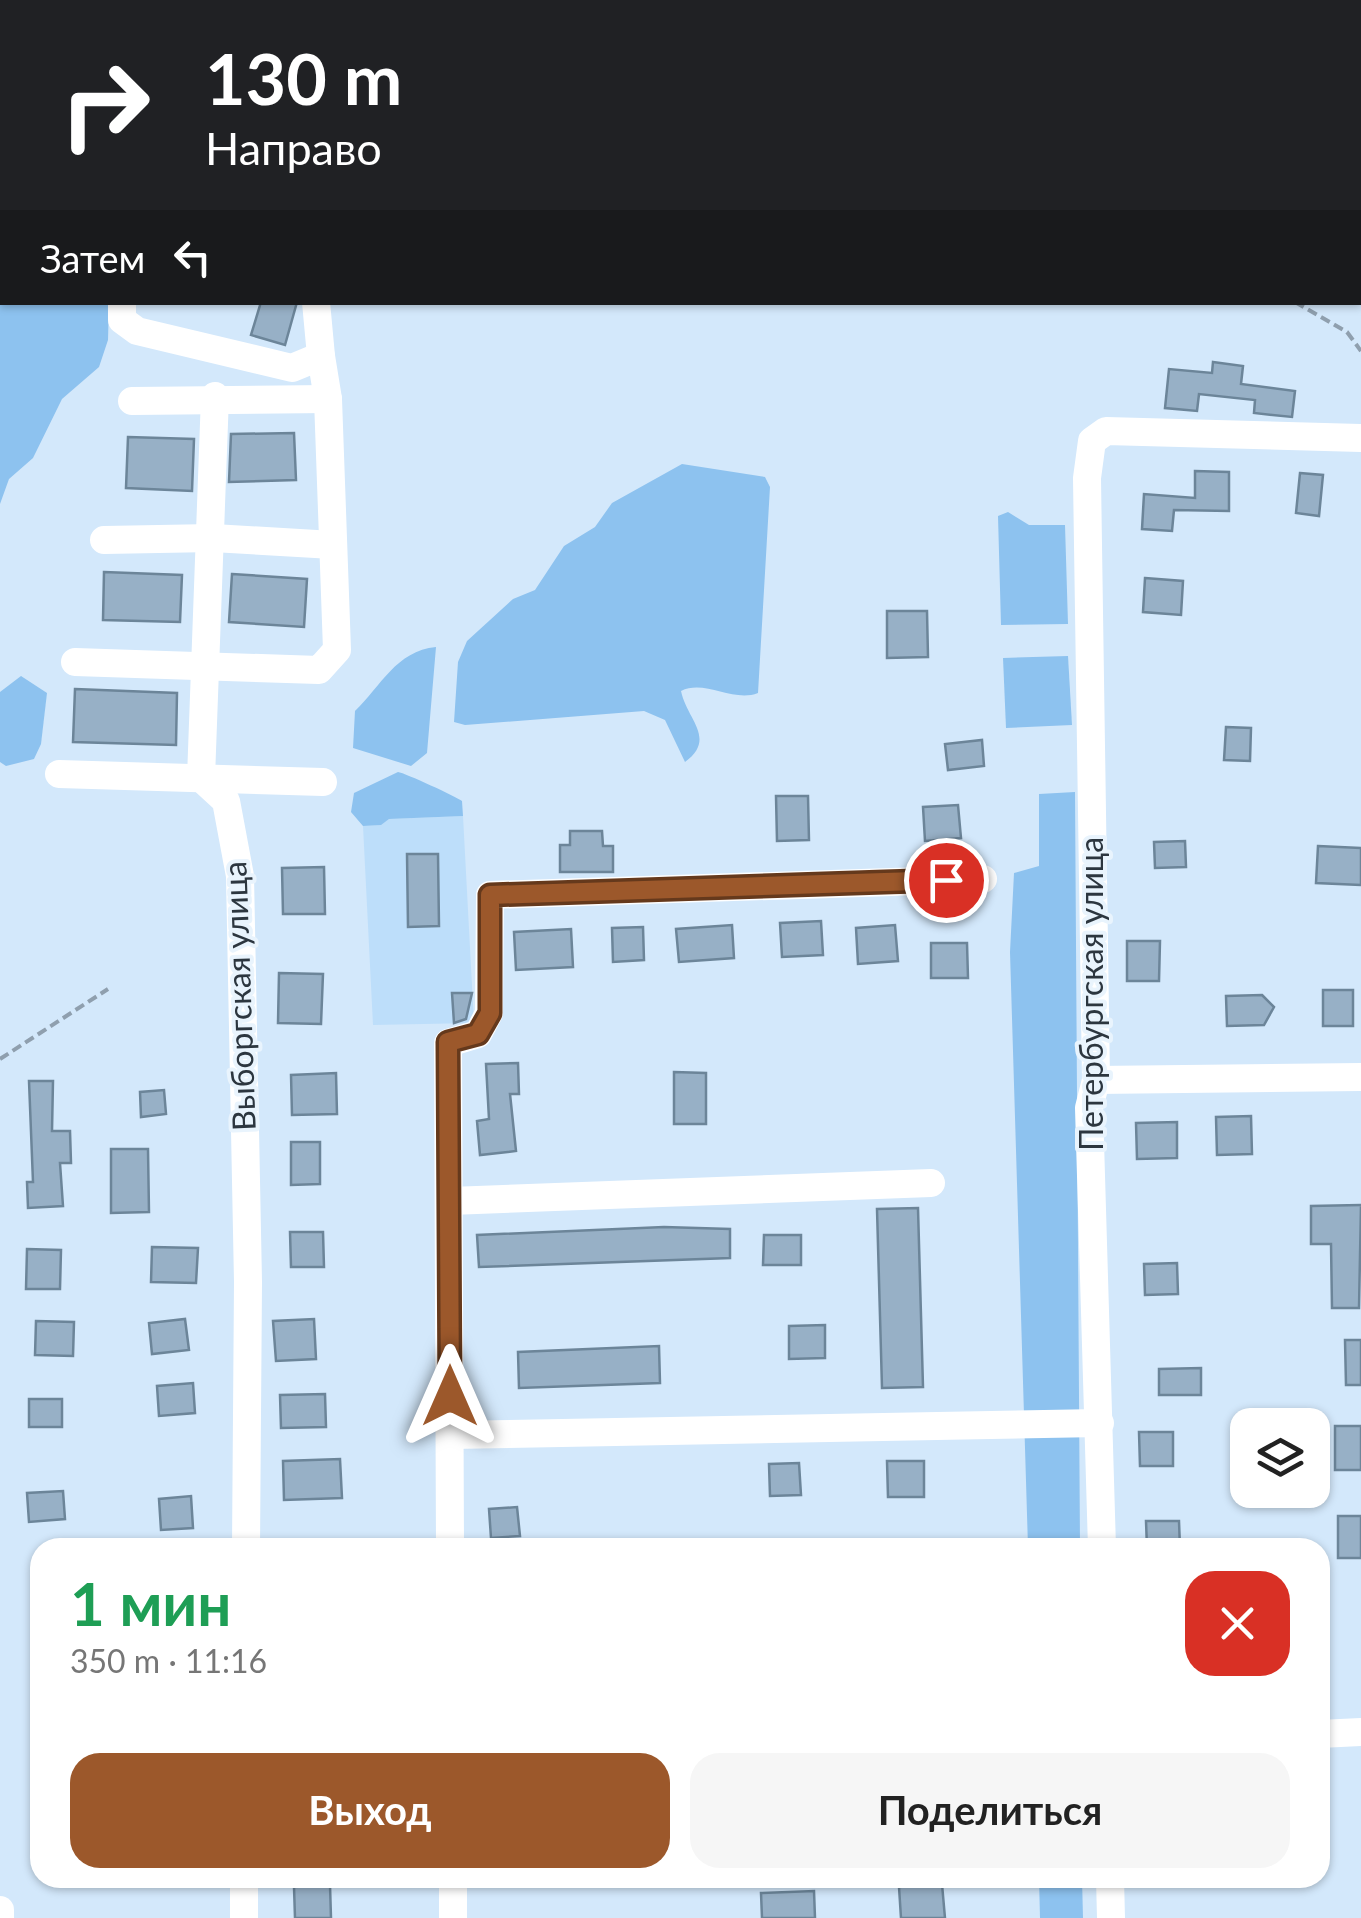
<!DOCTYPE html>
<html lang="ru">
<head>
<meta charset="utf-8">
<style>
	:root { --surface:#fff; --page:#f6f6f6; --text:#222; --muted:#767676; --accent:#9c582b }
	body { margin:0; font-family:Lato,sans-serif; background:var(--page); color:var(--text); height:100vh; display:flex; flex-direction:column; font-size:38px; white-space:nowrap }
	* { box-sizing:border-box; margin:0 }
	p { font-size:32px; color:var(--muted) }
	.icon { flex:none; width:55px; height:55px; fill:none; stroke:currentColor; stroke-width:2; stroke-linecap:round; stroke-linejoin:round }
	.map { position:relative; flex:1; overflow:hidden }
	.drawer { position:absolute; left:30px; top:1538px; width:1300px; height:350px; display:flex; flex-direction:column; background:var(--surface); border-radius:30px; box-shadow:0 2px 8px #0004 }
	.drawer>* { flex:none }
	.hud { position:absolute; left:0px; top:0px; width:1362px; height:305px; box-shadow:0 2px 8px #0004; background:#202124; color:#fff; overflow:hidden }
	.tools { position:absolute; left:1230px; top:1408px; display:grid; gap:20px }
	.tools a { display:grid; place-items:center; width:100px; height:100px; border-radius:20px; background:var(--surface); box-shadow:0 2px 8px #0004; font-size:50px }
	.pin { position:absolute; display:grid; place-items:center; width:85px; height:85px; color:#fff; margin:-42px; border:5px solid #fff; border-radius:50%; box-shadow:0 2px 10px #0007 }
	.me { position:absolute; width:110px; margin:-55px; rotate:0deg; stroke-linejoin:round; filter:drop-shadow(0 0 8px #0008) }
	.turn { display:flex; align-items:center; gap:35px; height:210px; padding:0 40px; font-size:45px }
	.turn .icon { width:130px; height:130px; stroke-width:2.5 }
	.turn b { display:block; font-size:70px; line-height:85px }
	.then { display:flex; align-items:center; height:95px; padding:0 40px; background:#0003; gap:20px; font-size:38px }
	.round { display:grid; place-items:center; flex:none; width:105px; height:105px; border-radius:30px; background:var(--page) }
	.head { display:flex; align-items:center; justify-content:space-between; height:170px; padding:0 40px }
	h1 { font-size:60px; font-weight:700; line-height:75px; color:#1e9e55 }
	.primary-button { display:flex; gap:20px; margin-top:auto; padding:20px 40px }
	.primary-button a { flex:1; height:115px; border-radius:30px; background:var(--accent); color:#fff; font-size:40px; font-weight:700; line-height:115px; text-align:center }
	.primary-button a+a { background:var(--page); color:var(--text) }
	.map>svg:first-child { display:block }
</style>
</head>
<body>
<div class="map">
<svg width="1361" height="1918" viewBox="0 0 1361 1918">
	<rect width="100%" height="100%" fill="#d3e8fb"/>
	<path fill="#bddefa" d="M463,816L474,1023L373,1025L363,826L380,825L389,819Z"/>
	<g fill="#8dc2ef">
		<path d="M0,0H108L2,2V302L109,303L108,340L99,367L62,399L33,458L9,479L0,504Z"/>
		<path d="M439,0H682L684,2H446Z"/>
		<path d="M682,464L765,477L770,487L758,693C733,703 705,679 681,691C687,720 717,738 685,762L665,720L644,711L465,725L454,722L458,662L467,641L513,599L535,590L564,546L595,527L612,503Z"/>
		<path d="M1008,512L1029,525H1065L1068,624L1001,625L998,516Z"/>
		<path d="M436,647L427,753L411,766L353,748L355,711C381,686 396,651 436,647Z"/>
		<path d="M1068,656L1072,725L1006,728L1003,658Z"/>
		<path d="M21,676L47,693L41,744L34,759L6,766L0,762V692Z"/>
		<path d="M398,772C405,773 457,797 462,801L463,816L389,819L381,825L363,826L351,812L354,793Z"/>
		<path d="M1075,792L1080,1547H1028L1010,952L1014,873L1039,866V794Z"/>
		<path d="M1039,1878H1082L1083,1918H1040Z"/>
	</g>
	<path fill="#549bd2" d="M682,0H1361V7L1360,2Z"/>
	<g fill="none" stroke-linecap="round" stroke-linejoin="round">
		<g stroke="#549bd2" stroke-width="35">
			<path d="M0,65H2"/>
			<path d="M0,149L2,145"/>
			<path d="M0,185L2,186"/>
			<path d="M0,246L2,214"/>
		</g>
	</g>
	<g fill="#97b0c6" stroke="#6c8599" stroke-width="2.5">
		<path d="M261,302H297L285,345L251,335Z"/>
		<path d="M1213,362L1243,366L1241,384L1295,391L1292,417L1254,413L1255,400L1199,394L1197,411L1165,408L1169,369L1212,373Z"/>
		<path d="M294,433L296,480L229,482L231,434Z"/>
		<path d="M128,437L194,439L192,491L126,488Z"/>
		<path d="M1195,471L1229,472V511L1174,510L1172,531L1142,529L1144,494L1195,498Z"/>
		<path d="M1300,473L1323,475L1319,516L1296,513Z"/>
		<path d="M104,572L182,575L180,622L103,620Z"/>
		<path d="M232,574L307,579L304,627L229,622Z"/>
		<path d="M1145,578L1183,581L1181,615L1143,612Z"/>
		<path d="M887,611H927L928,657L887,658Z"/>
		<path d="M75,689L177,693L176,745L73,742Z"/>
		<path d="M1226,727L1251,728L1250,761L1224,760Z"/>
		<path d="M982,740L984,766L948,770L945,744Z"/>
		<path d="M776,796H808L809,840L777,841Z"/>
		<path d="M958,805L961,838L925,841L923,807Z"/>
		<path d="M570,831H602L603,846H613V872H560V845H570Z"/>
		<path d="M1185,841L1186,867L1155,868L1154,842Z"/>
		<path d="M1318,846L1361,848V885L1316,883Z"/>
		<path d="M407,854H438L439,926L408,927Z"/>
		<path d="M324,867L325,914H283L282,868Z"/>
		<path d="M821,921L823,955L782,957L780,923Z"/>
		<path d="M732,925L734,958L679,962L676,929Z"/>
		<path d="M895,925L898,961L858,964L856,928Z"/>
		<path d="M643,927L644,960L613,962L612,928Z"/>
		<path d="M571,929L573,967L516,970L514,932Z"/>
		<path d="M1127,941H1160L1159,981H1127Z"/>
		<path d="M931,943H967L968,978H931Z"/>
		<path d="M279,973L323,974L321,1024L278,1023Z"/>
		<rect x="1323" y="990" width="30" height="36"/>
		<path d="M452,993H472L466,1019L454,1023Z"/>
		<path d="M1262,995L1274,1007L1264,1025L1227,1026L1226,996Z"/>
		<path d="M518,1063L519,1094H510L516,1151L480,1155L477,1121L489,1119L486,1064Z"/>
		<path d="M674,1072L706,1073V1124H674Z"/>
		<path d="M336,1073L337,1114L292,1115L291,1075Z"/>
		<path d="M29,1081H53L52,1131H70L71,1163H60L63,1206L28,1208L27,1182H33Z"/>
		<path d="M164,1090L166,1114L141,1117L140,1092Z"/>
		<path d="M1251,1116L1252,1154L1217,1155L1216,1117Z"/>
		<path d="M1177,1122V1158L1137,1159L1136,1123Z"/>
		<path d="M291,1142H320V1184L291,1185Z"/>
		<path d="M111,1149H148L149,1212L111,1213Z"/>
		<path d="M1361,1205L1359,1308H1332L1331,1244H1311V1206Z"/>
		<path d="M918,1208L923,1387L882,1388L877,1209Z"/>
		<path d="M664,1227L730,1229V1258L479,1267L477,1235Z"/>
		<path d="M290,1232H323L324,1267H291Z"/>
		<path d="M764,1235H801V1265H763Z"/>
		<path d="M152,1247L198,1248L196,1283L151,1282Z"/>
		<path d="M27,1249L61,1250L60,1289H26Z"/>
		<path d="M1177,1263L1178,1294L1145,1295L1144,1264Z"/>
		<path d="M185,1319L189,1350L152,1354L149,1323Z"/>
		<path d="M314,1319L316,1359L276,1361L273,1321Z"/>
		<path d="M36,1321L74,1322L73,1356L35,1355Z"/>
		<path d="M825,1325V1358L789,1359V1326Z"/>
		<path d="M1345,1340H1361V1385H1346Z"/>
		<path d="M659,1346L660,1383L519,1388L518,1352Z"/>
		<path d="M1201,1368V1395H1159V1369Z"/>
		<path d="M193,1383L195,1413L159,1416L157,1386Z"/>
		<path d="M325,1394L326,1427L281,1428L280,1395Z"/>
		<rect x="29" y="1399" width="33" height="28"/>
		<rect x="1335" y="1426" width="26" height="44"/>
		<path d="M1139,1432H1173V1466H1140Z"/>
		<path d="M340,1459L342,1498L284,1500L283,1461Z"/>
		<path d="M887,1461H924V1497H888Z"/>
		<path d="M799,1463L801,1495L770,1496L769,1464Z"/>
		<path d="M63,1491L65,1519L29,1522L27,1493Z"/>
		<path d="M191,1496L193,1528L161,1530L159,1499Z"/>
		<path d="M517,1507L520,1536L491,1538L489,1509Z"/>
		<rect x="1338" y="1516" width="23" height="42"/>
		<path d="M1146,1521H1179L1180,1548H1147Z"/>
		<path d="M942,1884L945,1918H901L899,1887Z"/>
		<path d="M330,1885L331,1918H295L294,1887Z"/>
		<path d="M814,1891L815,1918H762L761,1893Z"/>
	</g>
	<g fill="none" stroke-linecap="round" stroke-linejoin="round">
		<g stroke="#8f9fae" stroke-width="4" stroke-dasharray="10 5" stroke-linecap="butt">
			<path d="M593,0L603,2"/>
			<path d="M625,2L626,0"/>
			<path d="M1295,302L1347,332L1361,351"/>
			<path d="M0,1059L108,989"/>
		</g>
		<g stroke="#fff" stroke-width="28">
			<path d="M378,0L381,2"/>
			<path d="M131,2V0"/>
			<path d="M305,2V0"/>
			<path d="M1360,115L1361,116"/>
			<path d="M122,302V320L137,331L292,368L321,356L316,302"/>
			<path d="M215,396L201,778L226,801L240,876L248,1282L246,1548"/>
			<path d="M132,401L328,399"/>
			<path d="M104,540L213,538L333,545"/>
			<path d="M75,662L319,670L337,650L328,399L321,356"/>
			<path d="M59,774L323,782"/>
			<path d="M1096,1080L1361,1077"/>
			<path d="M450,1201L931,1183"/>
			<path d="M450,1435L1100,1423"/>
			<path d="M450,1548L448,1043L478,1034L489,1013L490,895L983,879"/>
			<path d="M1102,1548L1089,1108L1096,1080L1087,478L1092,441L1106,431L1361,438"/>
			<path d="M1320,1734L1361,1732"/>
			<path d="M244,1878V1918"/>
			<path d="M453,1878V1918"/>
			<path d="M1110,1878L1111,1918"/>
			<path d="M0,1910V1918"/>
		</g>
	</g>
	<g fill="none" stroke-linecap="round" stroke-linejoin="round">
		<defs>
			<path id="route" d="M450,1396L448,1042L478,1034L490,1013V895L946,880"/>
		</defs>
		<use href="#route" stroke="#65391c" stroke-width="25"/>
		<use href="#route" stroke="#9c582b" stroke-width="18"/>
	</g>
	<g text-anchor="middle" stroke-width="8" stroke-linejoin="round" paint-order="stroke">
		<g font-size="32" fill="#2c363f" stroke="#e9f4fd">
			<text transform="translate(1092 994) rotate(-90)" y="11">Петербургская улица</text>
			<text transform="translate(240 996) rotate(-92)" y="11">Выборгская улица</text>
		</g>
	</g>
</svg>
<div class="tools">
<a><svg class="icon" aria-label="layers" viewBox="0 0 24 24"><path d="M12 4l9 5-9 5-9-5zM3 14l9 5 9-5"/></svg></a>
</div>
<div class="pin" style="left:946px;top:880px;background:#d93025"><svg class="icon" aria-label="arrive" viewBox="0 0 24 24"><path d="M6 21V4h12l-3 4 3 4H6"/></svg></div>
<svg class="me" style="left:450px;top:1396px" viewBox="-20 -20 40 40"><path d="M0-17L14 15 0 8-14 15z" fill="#9c582b" stroke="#fff" stroke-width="4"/></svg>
<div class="hud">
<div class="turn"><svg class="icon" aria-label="right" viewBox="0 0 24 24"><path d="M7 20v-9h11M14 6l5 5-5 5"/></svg><div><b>130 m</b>Направо</div></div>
<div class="then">Затем<svg class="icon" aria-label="left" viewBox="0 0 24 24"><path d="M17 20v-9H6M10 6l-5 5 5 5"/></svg></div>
</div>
<section class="drawer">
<div class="head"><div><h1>1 мин</h1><p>350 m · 11:16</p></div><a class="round" style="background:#d93025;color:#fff"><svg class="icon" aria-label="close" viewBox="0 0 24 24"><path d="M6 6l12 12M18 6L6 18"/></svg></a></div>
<div class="primary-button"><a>Выход</a><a>Поделиться</a></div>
</section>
</div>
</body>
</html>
